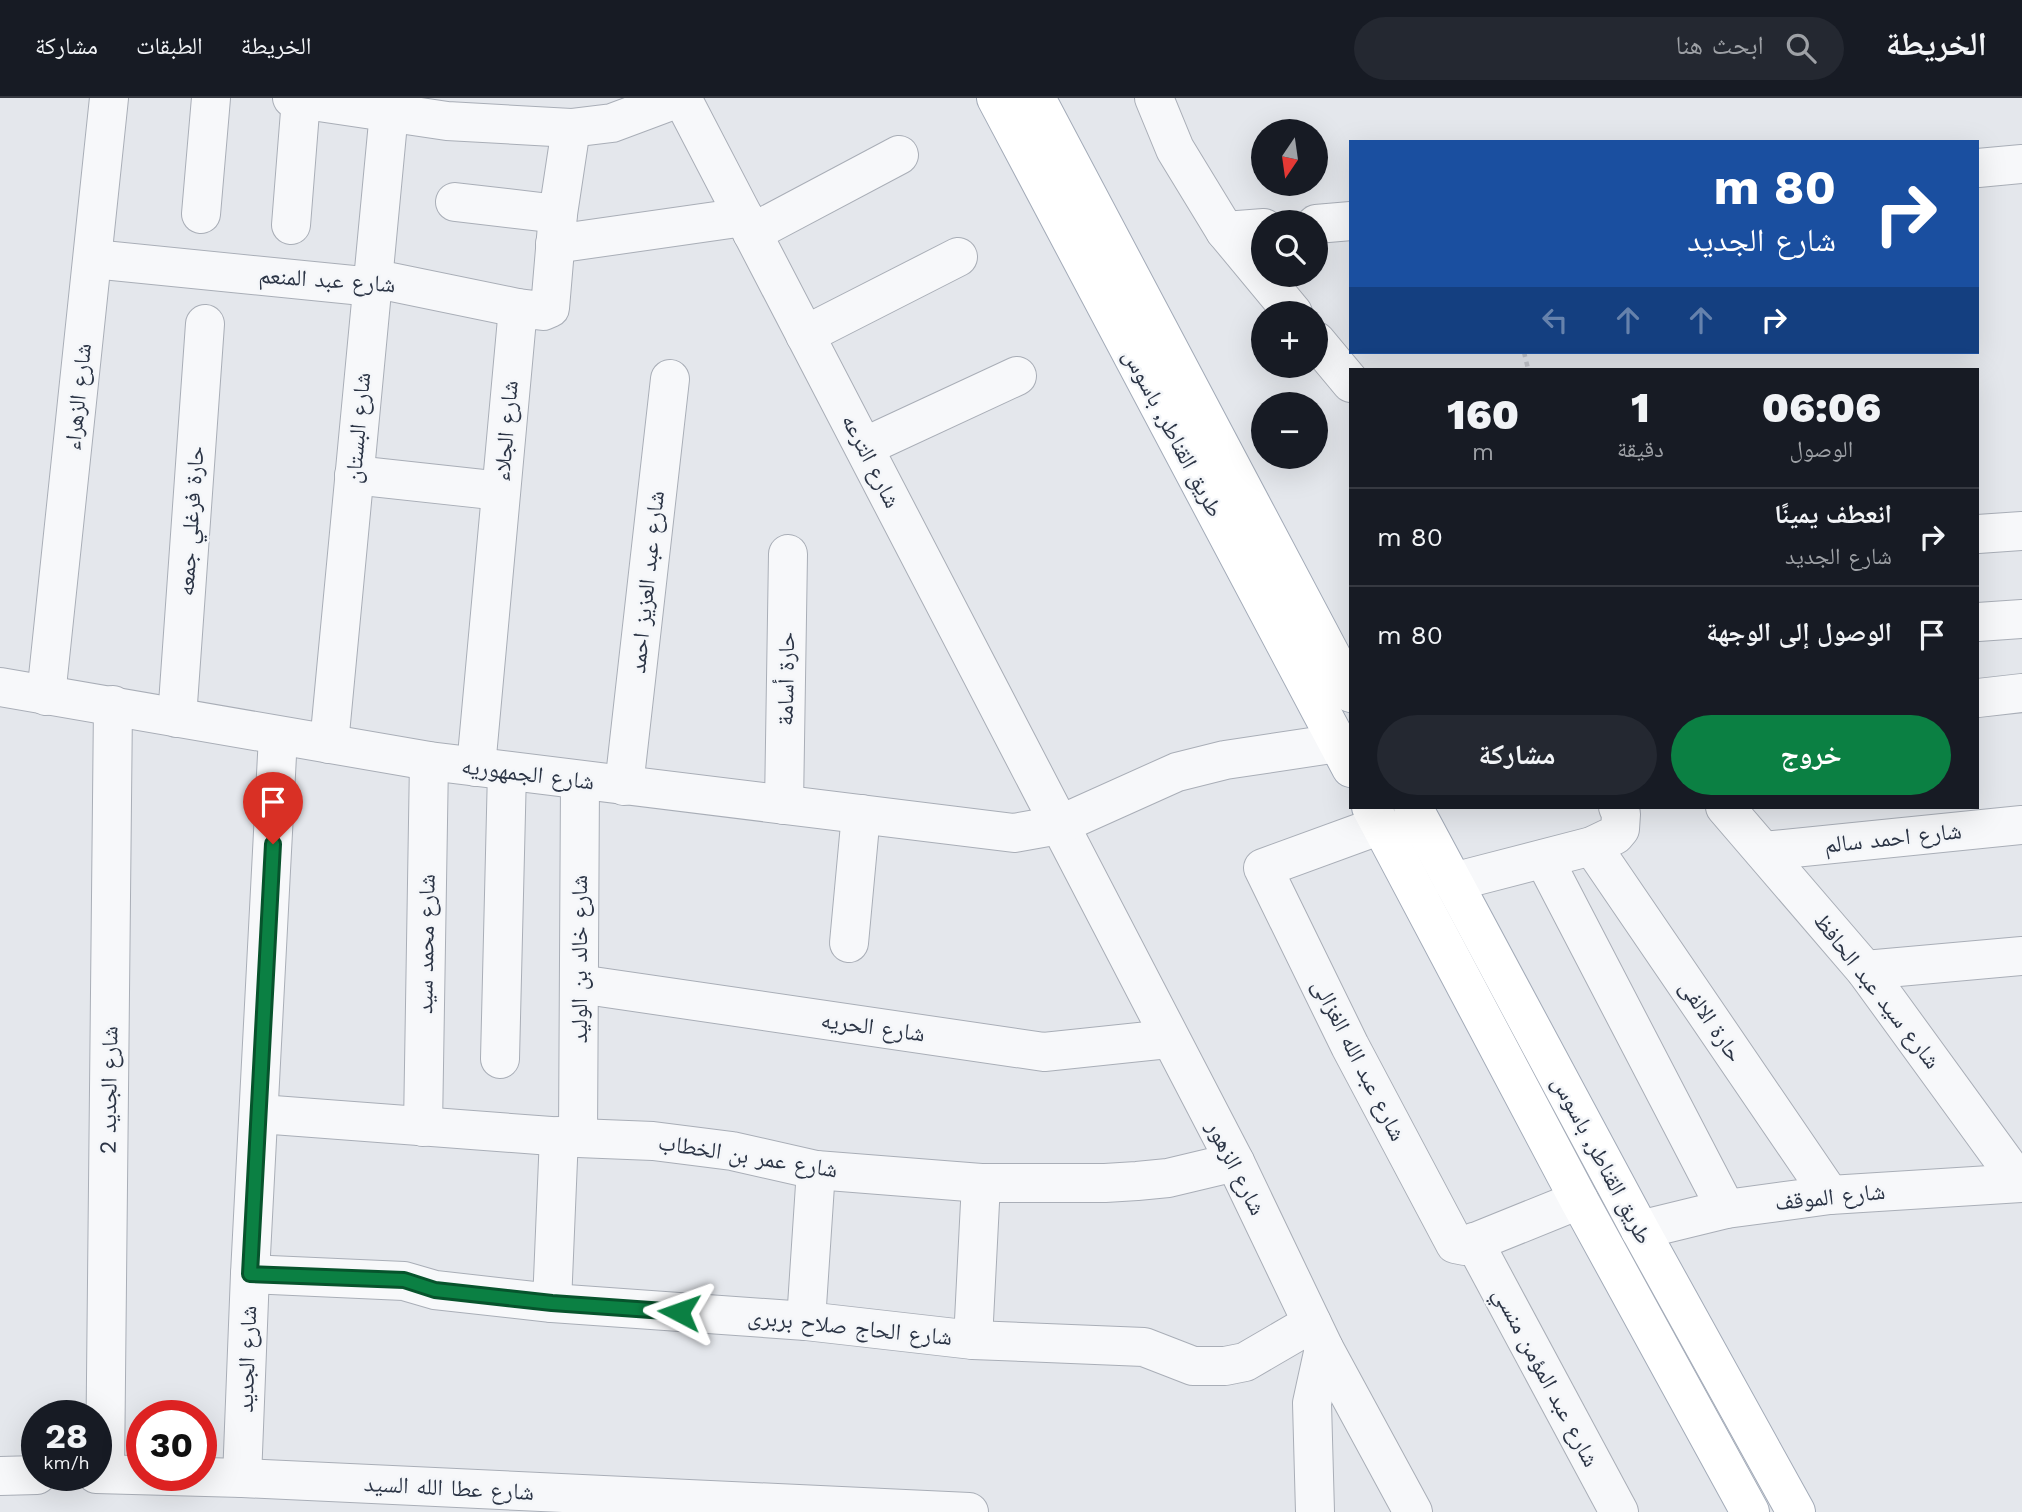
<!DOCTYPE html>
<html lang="ar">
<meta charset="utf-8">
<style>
:root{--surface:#171b24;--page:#242831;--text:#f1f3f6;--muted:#9ea1a6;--line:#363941;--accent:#0b8043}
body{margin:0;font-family:"Work Sans","Noto Naskh Arabic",sans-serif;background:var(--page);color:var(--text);direction:rtl;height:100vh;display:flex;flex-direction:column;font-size:26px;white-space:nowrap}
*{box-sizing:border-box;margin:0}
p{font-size:23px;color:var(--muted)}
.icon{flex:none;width:38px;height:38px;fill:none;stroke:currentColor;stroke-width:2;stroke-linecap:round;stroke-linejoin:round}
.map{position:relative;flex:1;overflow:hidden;direction:ltr}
.details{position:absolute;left:1349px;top:270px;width:630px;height:441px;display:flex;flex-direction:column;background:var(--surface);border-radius:0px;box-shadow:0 7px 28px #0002;direction:rtl}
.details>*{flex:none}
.hud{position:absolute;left:1349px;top:42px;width:630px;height:214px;border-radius:0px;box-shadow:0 7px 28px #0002;direction:rtl;background:#1a4fa0;color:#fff;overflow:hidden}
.needle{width:46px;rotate:193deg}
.fabs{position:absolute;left:1251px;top:21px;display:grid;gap:14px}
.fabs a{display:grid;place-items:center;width:77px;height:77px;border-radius:50%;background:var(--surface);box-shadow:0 7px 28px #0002;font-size:35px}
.speed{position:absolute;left:21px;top:1302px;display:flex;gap:14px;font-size:35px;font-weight:700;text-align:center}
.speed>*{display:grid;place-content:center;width:91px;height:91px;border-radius:50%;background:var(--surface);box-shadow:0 7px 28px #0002;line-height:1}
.speed small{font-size:18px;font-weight:400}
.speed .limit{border:10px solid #d22;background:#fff;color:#111}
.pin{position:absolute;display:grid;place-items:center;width:60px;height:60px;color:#fff;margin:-72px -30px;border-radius:50% 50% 50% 0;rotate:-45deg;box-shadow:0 0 7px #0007}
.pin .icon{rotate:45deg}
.me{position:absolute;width:77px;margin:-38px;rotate:274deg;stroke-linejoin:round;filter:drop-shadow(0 0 5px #0008)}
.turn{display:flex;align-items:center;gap:24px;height:147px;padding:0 28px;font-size:32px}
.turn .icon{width:91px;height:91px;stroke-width:2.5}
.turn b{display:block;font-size:49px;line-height:60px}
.lanes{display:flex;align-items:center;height:66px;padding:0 28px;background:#0003;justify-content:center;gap:35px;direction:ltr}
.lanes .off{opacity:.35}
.eta{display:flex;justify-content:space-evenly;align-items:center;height:119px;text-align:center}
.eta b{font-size:42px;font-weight:800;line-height:49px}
.action{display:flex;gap:14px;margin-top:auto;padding:14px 28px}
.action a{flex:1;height:80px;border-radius:42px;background:var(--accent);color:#fff;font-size:28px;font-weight:800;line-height:80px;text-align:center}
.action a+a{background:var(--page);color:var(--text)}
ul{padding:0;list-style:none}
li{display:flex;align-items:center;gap:21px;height:98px;padding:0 28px;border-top:2px solid var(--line)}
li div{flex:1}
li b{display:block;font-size:26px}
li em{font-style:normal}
header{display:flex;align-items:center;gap:42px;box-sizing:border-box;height:98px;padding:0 35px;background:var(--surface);border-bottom:2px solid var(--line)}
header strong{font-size:33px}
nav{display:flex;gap:38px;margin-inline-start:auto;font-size:24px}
.search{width:490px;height:63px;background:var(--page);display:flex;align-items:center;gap:18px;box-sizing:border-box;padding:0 24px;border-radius:38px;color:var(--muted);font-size:26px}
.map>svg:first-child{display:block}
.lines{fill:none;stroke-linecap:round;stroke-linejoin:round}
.minor-casing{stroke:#a9aeb7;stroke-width:40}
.major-casing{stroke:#a3abb8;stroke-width:40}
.path{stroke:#c2c5cb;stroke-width:4.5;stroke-dasharray:5 5;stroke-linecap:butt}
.minor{stroke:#f7f8fa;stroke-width:38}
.major{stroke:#fff;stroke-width:38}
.route-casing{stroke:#07532c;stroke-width:18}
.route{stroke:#0b8043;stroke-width:12}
.labels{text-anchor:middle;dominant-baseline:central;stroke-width:5;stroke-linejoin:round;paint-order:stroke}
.street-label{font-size:23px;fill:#2b3445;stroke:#f4f6f9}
</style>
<header>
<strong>الخريطة</strong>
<div class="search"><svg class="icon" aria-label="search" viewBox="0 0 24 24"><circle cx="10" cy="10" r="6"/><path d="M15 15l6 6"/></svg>ابحث هنا</div>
<nav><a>الخريطة</a><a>الطبقات</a><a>مشاركة</a></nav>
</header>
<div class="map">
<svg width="2022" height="1414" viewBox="0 0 2022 1414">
<rect width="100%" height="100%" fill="#e4e7ec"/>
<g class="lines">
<g class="minor-casing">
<g id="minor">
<polyline points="292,0 447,23 571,30 612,25 679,0"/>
<polyline points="682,0 1235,1064 1324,1250 1413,1414"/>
<polyline points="1154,0 1175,51 1225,133 1293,215"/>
<polyline points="1978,70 2022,66"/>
<polyline points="455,104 558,116"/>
<polyline points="201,116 211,0"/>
<polyline points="1316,126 1351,123"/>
<polyline points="291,127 301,1"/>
<polyline points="1225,133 1264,130"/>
<polyline points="752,135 899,57"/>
<polyline points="555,146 744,119"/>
<polyline points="93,161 353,187 361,187 372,180 518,210"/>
<polyline points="805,237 958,159"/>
<polyline points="1316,243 1351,285"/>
<polyline points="864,349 1017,278"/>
<polyline points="354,377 501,393"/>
<polyline points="1978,436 2022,433"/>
<polyline points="1978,524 2022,521"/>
<polyline points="0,589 429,663 1014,735 1059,727 1177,674 1225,662 1338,645"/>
<polyline points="46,598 109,0"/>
<polyline points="1978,600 2022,595"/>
<polyline points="177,620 205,226"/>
<polyline points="329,646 389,14"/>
<polyline points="476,669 518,210 543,213 550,210 558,116 571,30"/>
<polyline points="624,688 670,281"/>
<polyline points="784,707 788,456"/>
<polyline points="1725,709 1865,872 2020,1085"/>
<polyline points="1381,727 1263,770 1350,948 1455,1146 1465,1148 1579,1102"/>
<polyline points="1592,748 1830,1097"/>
<polyline points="1764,753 2022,727"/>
<polyline points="1544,761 1726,1111"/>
<polyline points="1453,784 1592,748 1615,737 1620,731 1621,716 1618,709"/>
<polyline points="849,845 861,716"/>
<polyline points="1865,872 2022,858"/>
<polyline points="579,886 1044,954 1168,941"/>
<polyline points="500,961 507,673"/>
<polyline points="260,1016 578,1040 653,1043 732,1053 816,1072 981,1085 1105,1085 1137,1083 1168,1080 1235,1064"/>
<polyline points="423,1029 429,663"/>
<polyline points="578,1040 580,683"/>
<polyline points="1640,1132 1726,1111 1830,1097 2022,1085"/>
<polyline points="1474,1144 1619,1414"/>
<polyline points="250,1176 404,1183 435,1192 552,1205 806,1223 973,1242 1144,1249 1193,1268 1225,1268 1245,1264 1312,1225"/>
<polyline points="552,1205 559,1038"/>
<polyline points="806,1223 816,1072"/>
<polyline points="973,1242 981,1085"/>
<polyline points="96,1376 242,1380 969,1414"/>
<polyline points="105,1376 113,607"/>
<polyline points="0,1378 37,1377"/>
<polyline points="242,1380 250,1176 278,638"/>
<polyline points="1315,1414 1312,1305 1324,1250"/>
</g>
</g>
<g class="major-casing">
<g id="major">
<polyline points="996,0 1351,670"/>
<polyline points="1036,0 1351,595"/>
<polyline points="1371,709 1579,1102 1750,1414"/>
<polyline points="1413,709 1640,1132 1796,1414"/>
</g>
</g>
<polyline class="path" points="1524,254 1528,271"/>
<use href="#minor" class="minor"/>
<use href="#major" class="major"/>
</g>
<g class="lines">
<g class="route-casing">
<polyline id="route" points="273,746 250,1176 404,1182 435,1192 552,1205 679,1214"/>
</g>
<use href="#route" class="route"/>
</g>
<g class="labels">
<g class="street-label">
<text transform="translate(327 182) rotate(4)">شارع عبد المنعم</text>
<text transform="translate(78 299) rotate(-84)">شارع الزهراء</text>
<text transform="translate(358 330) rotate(-85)">شارع البستان</text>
<text transform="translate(506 333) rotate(-85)">شارع الجلاء</text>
<text transform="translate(1173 335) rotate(62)">طريق القناطر, باسوس</text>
<text transform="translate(871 363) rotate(63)">شارع الترعه</text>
<text transform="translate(191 423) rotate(-86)">حارة فرغلي جمعه</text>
<text transform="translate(647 484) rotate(-84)">شارع عبد العزيز احمد</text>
<text transform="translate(786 581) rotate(-89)">حارة أسامة</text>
<text transform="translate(528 676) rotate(7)">شارع الجمهوريه</text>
<text transform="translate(1893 740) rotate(-6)">شارع احمد سالم</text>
<text transform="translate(426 846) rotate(-89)">شارع محمد سيد</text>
<text transform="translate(579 861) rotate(-90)">شارع خالد بن الوليد</text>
<text transform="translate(1877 893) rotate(52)">شارع سيد عبد الحافظ</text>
<text transform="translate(1711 923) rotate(56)">حارة الالفى</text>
<text transform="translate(873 929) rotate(8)">شارع الحريه</text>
<text transform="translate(1359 962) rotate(63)">شارع عبد الله الغزالى</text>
<text transform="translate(109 992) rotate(-89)">شارع الجديد 2</text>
<text transform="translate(748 1058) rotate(9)">شارع عمر بن الخطاب</text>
<text transform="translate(1602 1062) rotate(62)">طريق القناطر, باسوس</text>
<text transform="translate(1236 1070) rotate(63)">شارع الزهور</text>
<text transform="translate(1830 1099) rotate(-6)">شارع الموقف</text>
<text transform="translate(850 1229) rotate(6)">شارع الحاج صلاح بربرى</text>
<text transform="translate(247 1261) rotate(-88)">شارع الجديد</text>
<text transform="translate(1546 1279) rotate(62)">شارع عبد المؤمن منسي</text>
<text transform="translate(449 1390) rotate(3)">شارع عطا الله السيد</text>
</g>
</g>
</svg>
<div class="fabs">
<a><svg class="needle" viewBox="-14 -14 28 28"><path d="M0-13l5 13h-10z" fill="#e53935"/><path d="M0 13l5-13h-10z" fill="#9ea1a6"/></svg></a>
<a><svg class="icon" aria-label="search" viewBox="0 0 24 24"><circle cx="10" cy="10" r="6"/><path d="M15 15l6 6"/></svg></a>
<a>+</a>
<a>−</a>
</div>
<div class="speed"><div>28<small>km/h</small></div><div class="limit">30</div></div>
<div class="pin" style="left:273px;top:746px;background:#d93025"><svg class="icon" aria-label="arrive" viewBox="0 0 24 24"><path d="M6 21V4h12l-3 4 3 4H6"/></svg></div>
<svg class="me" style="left:679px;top:1214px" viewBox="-20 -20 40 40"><path d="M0-17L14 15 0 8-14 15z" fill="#0b8043" stroke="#fff" stroke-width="4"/></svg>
<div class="hud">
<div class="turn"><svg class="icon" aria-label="right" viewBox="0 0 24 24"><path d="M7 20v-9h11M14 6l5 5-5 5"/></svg><div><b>80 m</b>شارع الجديد</div></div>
<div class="lanes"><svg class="icon off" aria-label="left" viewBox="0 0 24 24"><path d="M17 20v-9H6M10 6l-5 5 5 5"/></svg><svg class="icon off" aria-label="ahead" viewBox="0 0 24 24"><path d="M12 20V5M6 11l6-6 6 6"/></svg><svg class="icon off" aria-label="ahead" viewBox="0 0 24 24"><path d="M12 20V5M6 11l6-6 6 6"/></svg><svg class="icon" aria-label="right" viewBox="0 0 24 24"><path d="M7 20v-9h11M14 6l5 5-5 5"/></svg></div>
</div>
<section class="details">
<div class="eta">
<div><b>06:06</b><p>الوصول</p></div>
<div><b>1</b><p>دقيقة</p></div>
<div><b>160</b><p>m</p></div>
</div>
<ul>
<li><svg class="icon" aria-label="right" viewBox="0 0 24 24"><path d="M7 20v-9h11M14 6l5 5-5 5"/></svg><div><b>انعطف يمينًا</b><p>شارع الجديد</p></div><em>80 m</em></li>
<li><svg class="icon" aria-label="arrive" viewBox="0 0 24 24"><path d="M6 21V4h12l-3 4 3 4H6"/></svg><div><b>الوصول إلى الوجهة</b></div><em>80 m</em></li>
</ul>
<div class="action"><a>خروج</a><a>مشاركة</a></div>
</section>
</div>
